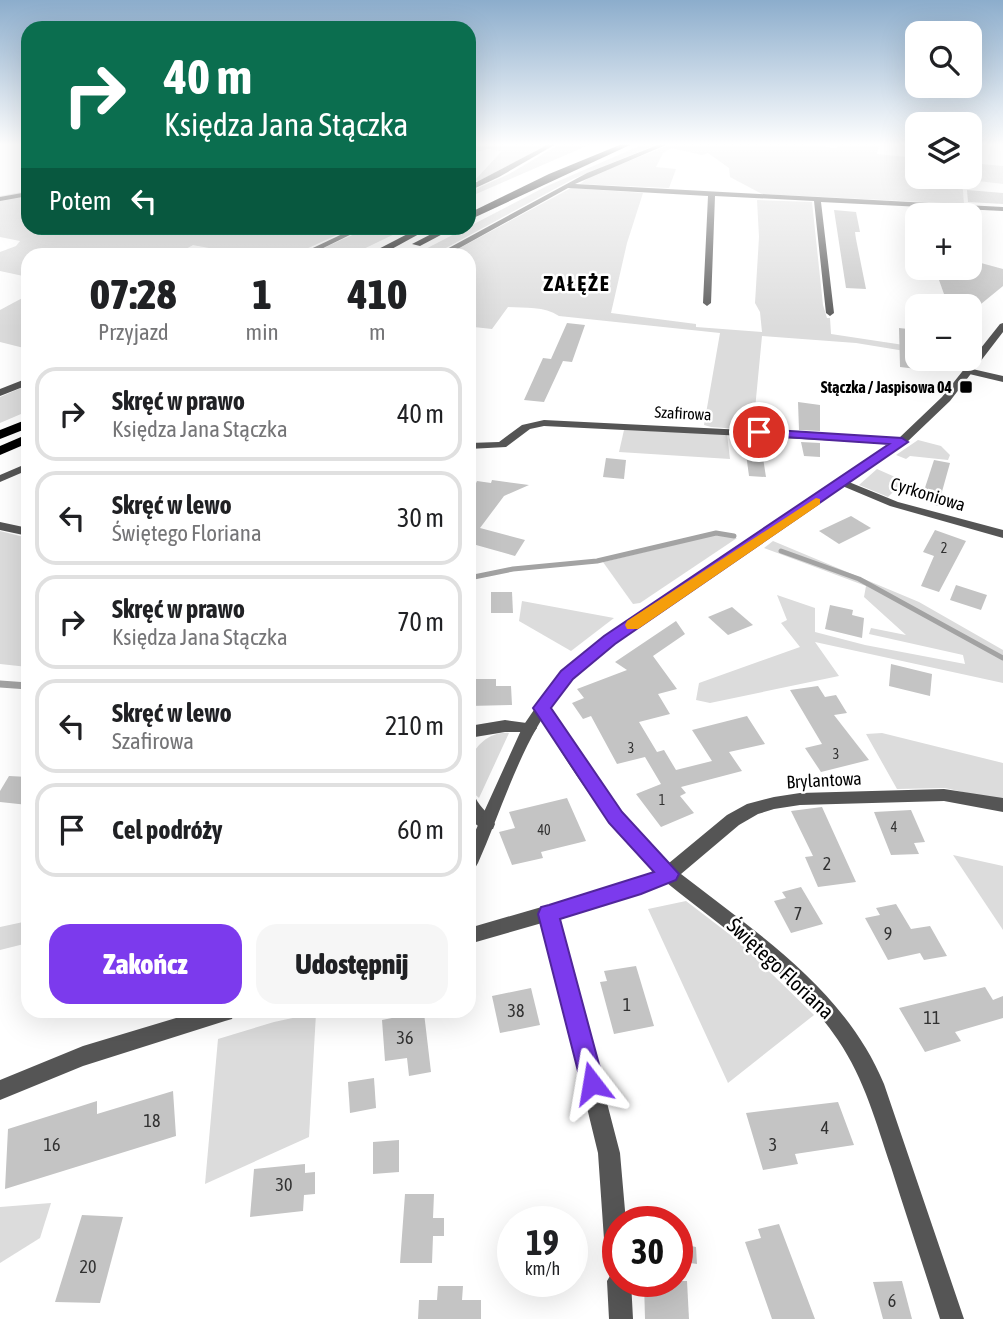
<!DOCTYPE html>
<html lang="pl">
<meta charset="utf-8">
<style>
:root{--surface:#fff;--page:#f6f6f6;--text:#202124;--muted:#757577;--line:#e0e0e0;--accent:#7c3aed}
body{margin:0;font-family:"Asap Condensed",sans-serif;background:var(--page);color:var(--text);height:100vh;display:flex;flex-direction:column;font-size:26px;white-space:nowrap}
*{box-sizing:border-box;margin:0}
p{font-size:23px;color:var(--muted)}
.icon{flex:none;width:38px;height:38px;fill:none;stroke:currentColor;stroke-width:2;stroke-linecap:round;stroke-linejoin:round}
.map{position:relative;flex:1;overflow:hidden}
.drawer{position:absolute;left:21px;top:248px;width:455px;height:770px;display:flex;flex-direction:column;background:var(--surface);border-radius:21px;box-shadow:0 7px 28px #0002}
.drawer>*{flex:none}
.top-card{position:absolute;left:21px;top:21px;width:455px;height:214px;border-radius:21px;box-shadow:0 7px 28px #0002;background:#0b6e4f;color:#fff;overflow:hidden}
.fabs{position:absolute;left:905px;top:21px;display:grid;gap:14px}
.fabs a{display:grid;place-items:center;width:77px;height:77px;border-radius:14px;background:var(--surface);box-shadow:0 7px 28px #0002;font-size:35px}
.speed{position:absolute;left:497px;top:1206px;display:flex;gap:14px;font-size:35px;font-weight:700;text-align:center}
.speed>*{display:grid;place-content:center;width:91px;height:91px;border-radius:50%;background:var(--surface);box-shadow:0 7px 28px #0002;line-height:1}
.speed small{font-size:18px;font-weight:400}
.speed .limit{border:10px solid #d22;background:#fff;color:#111}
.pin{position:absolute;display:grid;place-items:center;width:60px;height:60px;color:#fff;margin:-30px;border:4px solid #fff;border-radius:50%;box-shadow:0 2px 7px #0007}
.me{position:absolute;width:77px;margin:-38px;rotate:346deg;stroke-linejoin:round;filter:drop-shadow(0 0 5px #0008)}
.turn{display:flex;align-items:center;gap:24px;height:147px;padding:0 28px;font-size:32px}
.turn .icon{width:91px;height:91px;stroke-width:2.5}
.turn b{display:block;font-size:49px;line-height:60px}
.then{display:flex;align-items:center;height:66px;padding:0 28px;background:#0003;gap:14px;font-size:26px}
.eta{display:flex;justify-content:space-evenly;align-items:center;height:119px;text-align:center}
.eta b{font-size:42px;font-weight:800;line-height:49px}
.button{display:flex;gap:14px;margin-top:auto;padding:14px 28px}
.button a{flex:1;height:80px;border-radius:21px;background:var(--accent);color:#fff;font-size:28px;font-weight:800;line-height:80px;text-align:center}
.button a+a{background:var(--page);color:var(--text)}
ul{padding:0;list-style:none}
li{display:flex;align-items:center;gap:21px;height:94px;margin:0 14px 10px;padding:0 14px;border:4px solid var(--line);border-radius:21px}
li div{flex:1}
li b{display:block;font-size:26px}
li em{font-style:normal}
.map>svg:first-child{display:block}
.green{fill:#dcdcdc}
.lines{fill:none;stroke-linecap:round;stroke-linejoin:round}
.stream-far1{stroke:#a3a3a3;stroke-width:5}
.stream{stroke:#a3a3a3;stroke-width:7}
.building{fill:#c4c4c4}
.minor{fill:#555;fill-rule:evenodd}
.tertiary{fill:#555;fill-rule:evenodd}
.primary{fill:#000;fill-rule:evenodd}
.route{fill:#7c3aed;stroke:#51269a;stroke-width:2}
.slow{fill:#f59e0b}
.poi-dot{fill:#000;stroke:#fff;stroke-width:2.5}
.labels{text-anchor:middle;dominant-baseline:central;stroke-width:5;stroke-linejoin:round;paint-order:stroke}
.number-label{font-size:14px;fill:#313131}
.far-poi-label{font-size:16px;font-weight:bold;fill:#000;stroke:#fff;text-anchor:end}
.far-street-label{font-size:16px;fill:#000;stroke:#fff}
.street-label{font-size:18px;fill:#000;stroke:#fff}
.near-number-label{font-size:18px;fill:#313131}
.far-district-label{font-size:21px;font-weight:bold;letter-spacing:2px;fill:#000;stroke:#fff}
.near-street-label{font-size:21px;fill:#000;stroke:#fff}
</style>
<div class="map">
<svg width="1003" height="1319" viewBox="0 0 1003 1319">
<rect width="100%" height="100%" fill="#fff"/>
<g class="green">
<polygon points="477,144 549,144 479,181 474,181 502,151 488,149 469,154 469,146"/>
<polygon points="560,144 591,144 469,197 469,192 509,174"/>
<polygon points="644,144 658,144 573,179 433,255 414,255 547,186"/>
<polygon points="672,144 801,144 837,148 839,144 879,144 877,154 917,158 917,177 970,177 970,163 1003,166 1003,184 962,179 964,204 762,194 730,177 729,168 708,153 702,155 671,148 663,153 656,167 676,169 669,188 580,184 591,176"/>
<path d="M571 188 643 193 627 243 611 313 696 324V327L762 332 760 312 755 303 759 237 757 200 812 202 823 305 827 318H830L831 334 917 347 911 352 856 343 762 336 753 430 711 427 704 425 720 333 559 316C544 306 526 308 508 307L492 329 474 327 469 334V256H445Z"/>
<polygon points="28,191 28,228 352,228 293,255 246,255 193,245 175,255 28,256 28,277 0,271 0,252 16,246 20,241 0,237 0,196"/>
<polygon points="368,228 407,228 351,255 306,256"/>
<polygon points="28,295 28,349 0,342 0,310"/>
<polygon points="28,385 28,411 0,423 0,397"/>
<polygon points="624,430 727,434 730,459 619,452"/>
<polygon points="918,440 941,446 950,455 948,460 910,456 906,459 896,455"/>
<polygon points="877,469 904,481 888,497 859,485"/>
<polygon points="0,531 28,538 28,667 0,664"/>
<polygon points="715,535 737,538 640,603 633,604 603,562"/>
<polygon points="773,541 919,602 1003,650 1003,683 815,642 839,676 710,703 696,700 699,683 800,647 781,623 787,620 777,595 815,608 815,632 865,645 965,664 963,655 869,634 871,628 906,635 864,597 866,586 764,548"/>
<polygon points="522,601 614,618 571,651 519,621"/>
<path d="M509 733 479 798 469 789C469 780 467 769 470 761 475 744 492 731 509 733Z"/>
<polygon points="882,733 1003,763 1003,801 945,788 897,789 866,734"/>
<polygon points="953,855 1003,866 1003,930"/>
<polygon points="686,901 737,940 814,1015 728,1083 648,909"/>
<polygon points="28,921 28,943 0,950 0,927"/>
<polygon points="316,1013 309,1137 205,1184 218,1039 274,1022"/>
<polygon points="51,1203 40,1238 0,1263 0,1207"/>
</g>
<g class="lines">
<g class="stream-far1">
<polyline points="781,551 859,579 1003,658"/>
<polyline points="469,578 513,569 597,561 716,533 734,536"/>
</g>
<polyline class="stream" points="0,684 28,686"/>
</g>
<g class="building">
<polygon points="967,190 1003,193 1003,204 968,202"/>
<polygon points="834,210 856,212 860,232 855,232 856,239 866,289 846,288"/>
<polygon points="970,260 1003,269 1003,286 981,304 944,294 939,280 951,271 970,277"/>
<polygon points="567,323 585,325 572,362 563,361 544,402 524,400 543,358 551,359"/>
<polygon points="899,328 917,330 917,369 900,367"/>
<polygon points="798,402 820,405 820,431 799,430"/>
<polygon points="744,439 760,439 766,477 749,476"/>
<polygon points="801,442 820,443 820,457 804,456"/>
<polygon points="606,458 626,460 624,479 603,477"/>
<polygon points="934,460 950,463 938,506 921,500"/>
<polygon points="492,480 529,485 504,496 480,528 525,540 515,556 469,543 469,498 477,481 491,483"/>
<polygon points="851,516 871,528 839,544 819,531"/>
<polygon points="935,530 966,541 939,592 921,586 934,556 923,552"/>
<polygon points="956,585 987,595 981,610 950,600"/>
<polygon points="491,592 512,592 513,613 491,613"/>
<polygon points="830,605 853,610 852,615 864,618 862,638 825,629"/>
<polygon points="732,607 753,625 728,635 708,617"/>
<polygon points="676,621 685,634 653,656 677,689 658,694 670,714 639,722 657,752 664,750 676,770 712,761 692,730 747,716 765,744 729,752 742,771 681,787 686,793 680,796 694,813 661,827 636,794 661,784 645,757 617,764 591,716 583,719 572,703 584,698 577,689 627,670 615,662"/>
<polygon points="891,664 932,674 930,696 889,686"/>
<polygon points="469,679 496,679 496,686 511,686 512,705 469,706"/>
<polygon points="818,686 825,697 836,695 847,713 834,715 869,760 821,772 805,748 822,744 790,690"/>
<polygon points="9,776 28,777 28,805 0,802 0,791"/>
<polygon points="567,798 586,841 541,852 543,858 512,865 499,832 515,828 509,812"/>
<polygon points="822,807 856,882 818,887 805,857 813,856 791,811"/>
<polygon points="911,810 925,842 914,843 919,854 891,855 874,812"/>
<polygon points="801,887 823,924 791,933 774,901 786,898 782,892"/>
<polygon points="896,904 911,929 930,926 947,956 924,960 920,953 888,960 865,918 880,915 876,908"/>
<polygon points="636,966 654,1026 614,1034 600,982 607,981 604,971"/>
<polygon points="985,987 993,1000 1003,996 1003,1018 955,1032 961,1041 925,1052 899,1008"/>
<polygon points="531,988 540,1025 500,1033 492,996"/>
<polygon points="397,1012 413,1012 413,1015 424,1013 431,1072 409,1076 407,1058 385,1061 382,1020 397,1017"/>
<polygon points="374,1078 376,1108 350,1113 348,1082"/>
<polygon points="173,1091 176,1136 5,1189 8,1129 97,1101 97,1114"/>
<polygon points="838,1102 854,1145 795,1154 798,1164 763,1170 746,1113"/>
<polygon points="399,1140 399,1172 373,1174 373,1142"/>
<polygon points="305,1164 305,1173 315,1172 315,1194 304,1195 303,1211 250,1217 254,1169"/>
<polygon points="405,1194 434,1194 433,1218 444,1218 444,1236 433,1236 432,1263 400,1263"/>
<polygon points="82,1215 123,1217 100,1303 55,1302"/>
<polygon points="779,1224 815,1319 772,1319 745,1242 761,1238 758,1229"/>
<polygon points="677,1243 696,1247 697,1264 677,1261"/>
<polygon points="644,1281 687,1281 689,1319 645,1319"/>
<polygon points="902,1281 912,1319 883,1319 873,1282"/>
<polygon points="438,1286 463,1286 462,1300 481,1300 481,1319 418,1319 419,1300 437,1300"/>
</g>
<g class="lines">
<g class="minor">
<polygon points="549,144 556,144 499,177 469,191 469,186"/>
<polygon points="660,144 668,144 575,184 1003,207 1003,211 821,202 834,313 830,316 826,313 814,201 715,196 711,303 707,306 703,303 708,196 568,188 445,256 434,256 587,173"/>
<polygon points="28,192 28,196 0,201 0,197"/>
<polygon points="355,228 364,228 307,256 296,256"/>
<polygon points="968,368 1003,376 1003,382 965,373 965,369"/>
<polygon points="28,378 28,385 0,396 0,389"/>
<polygon points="544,420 902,438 907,441 902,444 544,426 530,429 506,447 469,449 469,443 499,442 522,425"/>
<polygon points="28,463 28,470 0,482 0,475"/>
<polygon points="844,480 898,502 1003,530 1003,538 890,506 840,485 838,483"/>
<polygon points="0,522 28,528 28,536 0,530"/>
<path d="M542 703 547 704 621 811 669 863 727 815 747 804 774 797 800 793 944 789 1003 798V812L944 801 800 805 774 809 758 814 739 825 681 874C758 934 845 990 884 1084L964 1319H940C924 1268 907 1218 891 1167 876 1123 865 1080 838 1040 794 975 728 932 667 883L641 894 559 918 620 1153 626 1222H618V1281H631L633 1319H609L607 1281 610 1276 606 1268 598 1153 542 923 469 944V928L638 879 656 872C607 825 568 766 535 708L537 704Z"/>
<polygon points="505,720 534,724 537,728 534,732 505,732 469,738 469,726"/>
<path d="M469 796 475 797C481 809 490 814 495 824L493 829C482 832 477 825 469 818Z"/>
</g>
<g class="tertiary">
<path d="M1003 323V332L950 401 906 443 615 643C595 658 574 674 559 694 521 743 503 806 478 863L475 868 469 870V845L523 726 555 679 605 637 898 439 942 397 1000 324Z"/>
<polygon points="196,1012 235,1012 232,1019 225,1021 83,1066 0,1100 0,1080 83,1046"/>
</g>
<g class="primary">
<polygon points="622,144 632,144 469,220 469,213 549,174"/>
<polygon points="419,228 430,228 379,256 365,256"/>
<polygon points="443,228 454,228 420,246 412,244"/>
<polygon points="28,419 28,428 0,439 0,430"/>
<polygon points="28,434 28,443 0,455 0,446"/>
</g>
</g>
<linearGradient id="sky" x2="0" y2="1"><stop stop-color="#8cadcc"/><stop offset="0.44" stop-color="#fff"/><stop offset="1" stop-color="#fff" stop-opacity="0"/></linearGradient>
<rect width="1003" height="328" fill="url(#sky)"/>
<polygon class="route" points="759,429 902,438 908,442 615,644 573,679 551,708 622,812 679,874 676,880 641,894 560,919 604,1083 600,1091 592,1095 584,1091 581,1083 538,914 541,907 549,905 654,872 609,823 533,708 561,671 604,636 889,444 755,435 755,430"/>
<polygon class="slow" points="816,498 820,499 820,504 638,629 627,629 625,625 627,621"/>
<rect class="poi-dot" x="959" y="380" width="14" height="14" rx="3.5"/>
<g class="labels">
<g class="number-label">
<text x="944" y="548">2</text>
<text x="631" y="748">3</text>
<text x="836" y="754">3</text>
<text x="662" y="800">1</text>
<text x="894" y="827">4</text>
<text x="544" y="830">40</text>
</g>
<g class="far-poi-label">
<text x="952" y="387">Stączka / Jaspisowa 04</text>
</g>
<g class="far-street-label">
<text transform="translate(683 413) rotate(3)">Szafirowa</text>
</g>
<g class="street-label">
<text transform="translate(928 494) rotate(17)">Cyrkoniowa</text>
<text transform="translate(824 780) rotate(-3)">Brylantowa</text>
</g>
<g class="near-number-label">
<text x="827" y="863">2</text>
<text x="798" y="913">7</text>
<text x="888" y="933">9</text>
<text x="627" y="1004">1</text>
<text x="516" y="1010">38</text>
<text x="932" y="1017">11</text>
<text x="405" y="1037">36</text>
<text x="152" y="1120">18</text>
<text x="825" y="1127">4</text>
<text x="52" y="1144">16</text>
<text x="773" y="1144">3</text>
<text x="284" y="1184">30</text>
<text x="88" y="1266">20</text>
<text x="892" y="1300">6</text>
</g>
<g class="far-district-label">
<text x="577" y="283">ZAŁĘŻE</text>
</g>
<g class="near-street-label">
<text transform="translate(781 968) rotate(43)">Świętego Floriana</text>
</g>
</g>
</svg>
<div class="fabs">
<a><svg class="icon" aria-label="search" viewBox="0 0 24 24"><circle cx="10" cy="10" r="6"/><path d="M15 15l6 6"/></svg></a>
<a><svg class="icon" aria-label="layers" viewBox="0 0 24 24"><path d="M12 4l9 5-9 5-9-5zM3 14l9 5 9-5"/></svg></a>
<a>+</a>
<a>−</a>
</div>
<div class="speed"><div>19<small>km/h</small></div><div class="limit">30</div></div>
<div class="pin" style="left:759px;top:432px;background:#d93025"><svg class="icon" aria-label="arrive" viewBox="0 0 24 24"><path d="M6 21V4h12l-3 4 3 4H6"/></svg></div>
<svg class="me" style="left:592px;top:1083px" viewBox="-20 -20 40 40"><path d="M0-17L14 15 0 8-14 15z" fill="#7c3aed" stroke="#fff" stroke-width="4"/></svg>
<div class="top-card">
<div class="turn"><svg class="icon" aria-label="right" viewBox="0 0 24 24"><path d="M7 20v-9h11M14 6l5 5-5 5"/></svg><div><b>40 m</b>Księdza Jana Stączka</div></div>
<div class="then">Potem<svg class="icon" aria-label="left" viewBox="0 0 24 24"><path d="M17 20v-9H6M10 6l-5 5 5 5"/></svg></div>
</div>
<section class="drawer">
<div class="eta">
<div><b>07:28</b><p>Przyjazd</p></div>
<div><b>1</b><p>min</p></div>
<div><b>410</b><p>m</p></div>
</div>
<ul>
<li><svg class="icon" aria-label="right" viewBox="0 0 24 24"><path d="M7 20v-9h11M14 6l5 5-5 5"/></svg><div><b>Skręć w prawo</b><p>Księdza Jana Stączka</p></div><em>40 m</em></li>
<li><svg class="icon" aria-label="left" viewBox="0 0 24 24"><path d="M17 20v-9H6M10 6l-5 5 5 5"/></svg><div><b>Skręć w lewo</b><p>Świętego Floriana</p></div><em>30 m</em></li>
<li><svg class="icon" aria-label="right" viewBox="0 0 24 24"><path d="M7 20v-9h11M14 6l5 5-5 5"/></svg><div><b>Skręć w prawo</b><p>Księdza Jana Stączka</p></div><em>70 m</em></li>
<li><svg class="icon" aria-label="left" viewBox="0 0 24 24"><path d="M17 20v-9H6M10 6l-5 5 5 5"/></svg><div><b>Skręć w lewo</b><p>Szafirowa</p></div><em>210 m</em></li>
<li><svg class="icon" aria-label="arrive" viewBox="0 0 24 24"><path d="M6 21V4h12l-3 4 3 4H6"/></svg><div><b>Cel podróży</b></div><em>60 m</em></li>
</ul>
<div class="button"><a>Zakończ</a><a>Udostępnij</a></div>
</section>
</div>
